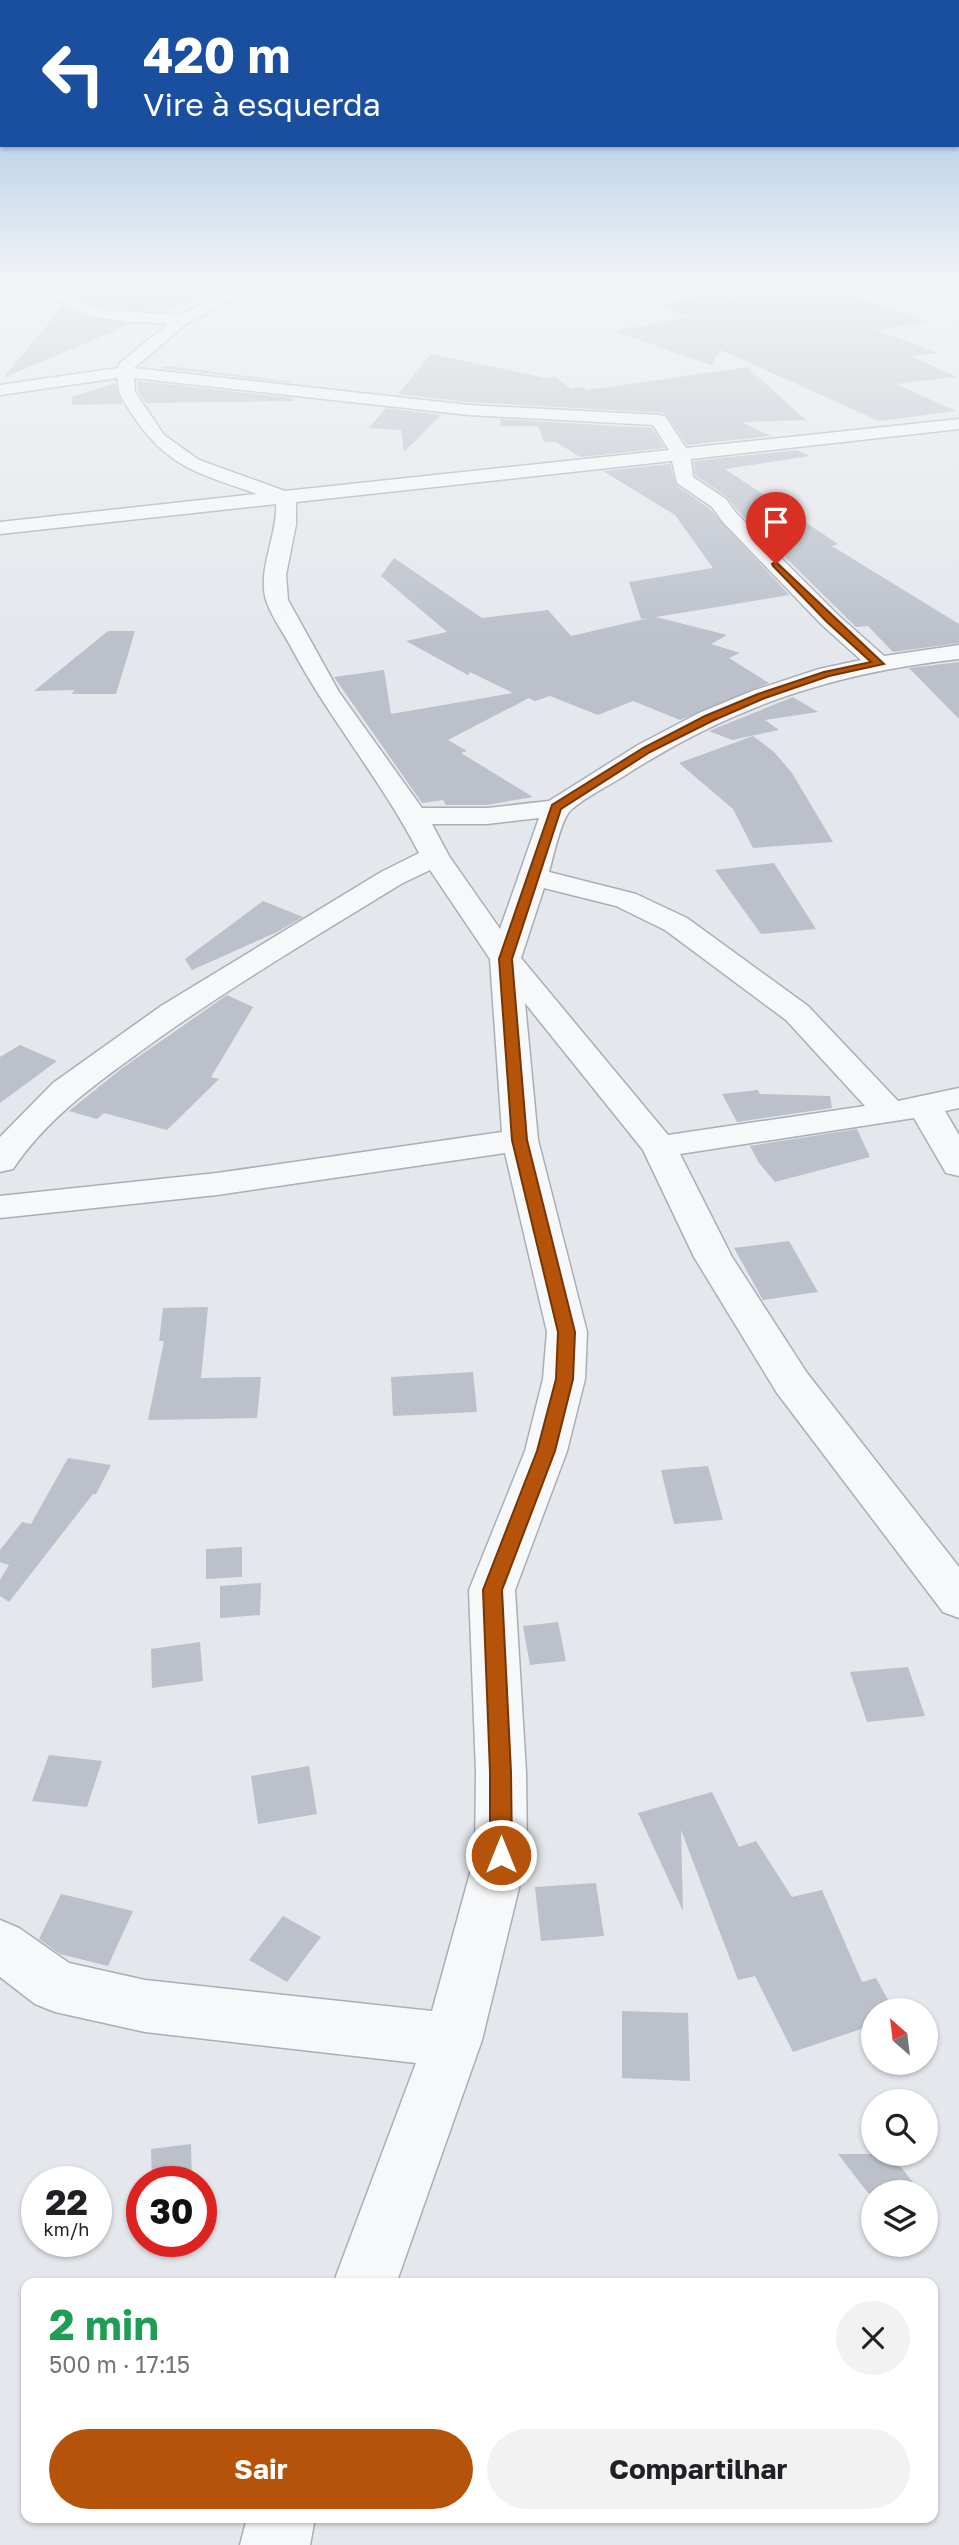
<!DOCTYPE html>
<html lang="pt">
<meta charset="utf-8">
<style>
:root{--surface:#fff;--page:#f2f2f2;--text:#202124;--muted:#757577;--accent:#b45309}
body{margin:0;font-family:"Golos Text",sans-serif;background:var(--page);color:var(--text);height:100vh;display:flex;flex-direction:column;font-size:26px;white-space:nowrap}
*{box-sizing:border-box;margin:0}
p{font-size:23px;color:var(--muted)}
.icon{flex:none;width:38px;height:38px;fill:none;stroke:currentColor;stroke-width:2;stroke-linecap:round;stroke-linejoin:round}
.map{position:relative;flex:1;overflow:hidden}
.sheet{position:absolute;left:21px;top:2278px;width:917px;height:245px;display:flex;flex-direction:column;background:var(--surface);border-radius:14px;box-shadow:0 2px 5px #0004}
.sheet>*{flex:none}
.hud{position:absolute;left:0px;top:0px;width:959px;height:147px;box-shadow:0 2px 5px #0004;background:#1a4fa0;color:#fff;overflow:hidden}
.needle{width:46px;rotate:332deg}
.controls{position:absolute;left:861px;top:1998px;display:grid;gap:14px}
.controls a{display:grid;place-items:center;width:77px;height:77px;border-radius:50%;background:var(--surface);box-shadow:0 2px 5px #0004;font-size:35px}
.speed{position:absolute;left:21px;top:2166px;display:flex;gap:14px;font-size:35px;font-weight:700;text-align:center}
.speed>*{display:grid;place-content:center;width:91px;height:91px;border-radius:50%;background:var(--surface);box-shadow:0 2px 5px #0004;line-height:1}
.speed small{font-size:18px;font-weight:400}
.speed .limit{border:10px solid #d22;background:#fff;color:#111}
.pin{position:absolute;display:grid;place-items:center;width:60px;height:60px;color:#fff;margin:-72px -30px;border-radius:50% 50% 50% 0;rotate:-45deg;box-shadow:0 0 7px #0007}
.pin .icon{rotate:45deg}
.me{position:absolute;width:77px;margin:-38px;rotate:0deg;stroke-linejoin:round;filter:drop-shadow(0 0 5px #0008)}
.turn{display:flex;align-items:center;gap:24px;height:147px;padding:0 28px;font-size:32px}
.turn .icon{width:91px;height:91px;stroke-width:2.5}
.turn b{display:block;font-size:49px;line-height:60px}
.round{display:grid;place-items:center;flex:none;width:74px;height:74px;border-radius:37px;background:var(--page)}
.summary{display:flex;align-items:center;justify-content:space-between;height:119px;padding:0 28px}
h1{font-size:42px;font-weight:700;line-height:52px;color:#1e9e55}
.action{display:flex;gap:14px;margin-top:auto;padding:14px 28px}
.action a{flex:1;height:80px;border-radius:42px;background:var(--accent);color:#fff;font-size:28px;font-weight:700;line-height:80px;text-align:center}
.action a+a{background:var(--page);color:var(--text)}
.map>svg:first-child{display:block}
.building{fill:#bbc0ca}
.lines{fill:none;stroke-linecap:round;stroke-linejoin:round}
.street-casing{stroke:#a9aeb7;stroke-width:3}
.street{fill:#f7f8fa;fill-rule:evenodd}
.route{fill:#b45309;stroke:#753606;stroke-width:2}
</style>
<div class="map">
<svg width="959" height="2545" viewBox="0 0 959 2545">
<rect width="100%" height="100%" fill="#e4e7ec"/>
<g class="building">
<polygon points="774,285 823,285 928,322 876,330 939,353 911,356 957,377 896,384 956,411 879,421 721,350 711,365 614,331 690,317 659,306 712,293 732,299"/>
<polygon points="73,294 201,295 162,311 101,307"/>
<polygon points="63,306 84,316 131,324 3,378"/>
<polygon points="431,354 546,378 556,377 571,389 583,387 587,390 747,367 806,420 742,422 770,436 687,445 665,413 468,402 398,394"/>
<polygon points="168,366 294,382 294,383 160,368"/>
<polygon points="137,381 293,398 293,401 146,403 138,391"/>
<polygon points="115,383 122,404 73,405 71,397"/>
<polygon points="386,408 441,415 404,452 401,430 369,428"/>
<polygon points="501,419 652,428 665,448 580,457 556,442 544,442 538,426 500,426"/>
<polygon points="797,450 810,456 725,469 838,544 832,546 959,624 959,643 893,652 868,626 856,627 738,511 727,497 695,475 694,461"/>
<polygon points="670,464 676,485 710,509 789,595 656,617 727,635 711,644 740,653 729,658 769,683 680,720 633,701 598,715 550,696 535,701 529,698 448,740 467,751 461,753 533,797 487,805 446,805 443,800 422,803 334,677 384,670 391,714 513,693 470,672 468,675 406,641 447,632 381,576 394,558 482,618 548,610 571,636 649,618 641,619 629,582 713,568 675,515 603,471"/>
<polygon points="108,631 135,631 116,694 72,694 74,690 34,691"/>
<polygon points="959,662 959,719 909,668"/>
<polygon points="793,697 818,712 765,720 779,730 732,740 709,731"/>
<polygon points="753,736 774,752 792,773 833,842 753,848 733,809 679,763"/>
<polygon points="774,863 816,929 761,934 715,870"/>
<polygon points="263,901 303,917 277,932 192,970 185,959"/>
<polygon points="227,995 253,1007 211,1077 219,1079 167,1130 104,1113 97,1119 69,1111 121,1069"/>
<polygon points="20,1045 57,1061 0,1103 0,1057"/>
<polygon points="758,1090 760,1094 830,1096 832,1108 737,1122 722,1094"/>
<polygon points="857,1129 870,1157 775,1182 759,1163 750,1146"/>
<polygon points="789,1241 818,1292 763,1300 734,1248"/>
<polygon points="208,1307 201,1378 261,1377 257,1418 148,1420 164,1341 159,1341 163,1308"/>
<polygon points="473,1372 477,1412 393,1416 391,1377"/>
<polygon points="68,1458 111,1465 96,1494 93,1494 9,1602 0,1596 0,1580 9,1565 0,1562 0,1550 22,1522 31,1524"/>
<polygon points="708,1466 723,1520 674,1524 661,1470"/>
<polygon points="242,1547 242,1577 206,1579 206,1549"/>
<polygon points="261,1583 260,1615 220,1618 220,1586"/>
<polygon points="558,1622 566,1661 530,1665 523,1626"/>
<polygon points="200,1642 203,1681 152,1688 151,1649"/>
<polygon points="908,1667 925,1716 867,1722 850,1672"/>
<polygon points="49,1755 102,1761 87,1807 32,1801"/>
<polygon points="309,1766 317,1814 258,1824 251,1776"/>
<polygon points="712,1792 739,1847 756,1841 792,1897 822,1890 862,1982 876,1978 894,2011 873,2011 873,2025 793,2052 755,1976 738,1980 681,1830 683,1911 638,1813"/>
<polygon points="596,1883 604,1936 541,1941 535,1887"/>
<polygon points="61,1894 133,1911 108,1966 60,1954 39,1939"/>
<polygon points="283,1916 321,1937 287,1982 249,1960"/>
<polygon points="622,2011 688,2013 690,2081 622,2078"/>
<polygon points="191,2144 192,2182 152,2182 151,2149"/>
<polygon points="838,2154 891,2154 921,2193 868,2193"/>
</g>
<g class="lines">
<g class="street-casing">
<g id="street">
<path d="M44 285H60L76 300 100 310 180 315 242 285H261L187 323 134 368 469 405 659 415 665 416 686 448 959 419V429L691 459 693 477 726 499 736 513 838 615 884 656 959 645V659C832 673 731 707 624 776 608 786 582 799 570 811 561 820 553 858 549 872L636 894 687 918 808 1006 898 1101 959 1088V1108L945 1111 959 1135V1176L946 1173 914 1118 680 1154 732 1257 807 1373 959 1567V1618L943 1612 777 1393 694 1257 643 1150 525 1003 538 1140 587 1332 585 1379 567 1451 515 1590 526 1772 527 1855 482 2040 396 2284H333L416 2063 145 2032 55 2012 35 2004 0 1977V1920L19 1928 69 1963 145 1980 432 2011 475 1855 476 1772 469 1590 525 1451 543 1379 547 1332 505 1153 217 1195 0 1218V1196L217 1173 502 1132 490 959 430 870 401 884C312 939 221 992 137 1054 91 1087 45 1121 13 1169L0 1172V1137L53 1083 161 1006 381 872 419 853C382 781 329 719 291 647 283 632 271 616 266 600 257 569 278 535 276 504L0 534V522L257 494C202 474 169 469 134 417 125 403 117 395 118 378L0 395V385L118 368 120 363 168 324C123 320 75 324 44 285ZM134 378 469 415 653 425 669 450 285 491 199 460 164 435 135 392ZM672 461 677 483 712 507 722 521 822 625 861 660 819 669 752 691 699 713 638 745 549 801 487 808H422L339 692 288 600 286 575 296 524V502ZM539 818 500 929 449 856 432 824H487ZM544 888 616 906 665 930 786 1020 865 1106 668 1135 521 958Z"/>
<polygon points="247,2518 315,2518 310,2545 240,2545"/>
</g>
</g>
<use href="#street" class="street"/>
</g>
<linearGradient id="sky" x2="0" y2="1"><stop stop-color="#8bb4dd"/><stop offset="0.44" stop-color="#f3f4f6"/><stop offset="1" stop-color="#f3f4f6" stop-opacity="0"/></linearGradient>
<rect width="959" height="641" fill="url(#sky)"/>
<polygon class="route" points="776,562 884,664 829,676 765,698 712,721 650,752 561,809 512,959 527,1140 575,1332 573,1379 555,1451 502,1590 511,1772 512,1855 509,1862 501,1865 493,1862 490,1855 490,1772 483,1590 537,1451 556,1379 558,1332 512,1140 499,959 552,805 643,748 705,716 758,694 824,672 871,662 827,622 773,566 772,564"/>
</svg>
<div class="controls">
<a><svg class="needle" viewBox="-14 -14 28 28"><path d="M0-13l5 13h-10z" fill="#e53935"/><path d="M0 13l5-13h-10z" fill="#757577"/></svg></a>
<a><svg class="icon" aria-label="search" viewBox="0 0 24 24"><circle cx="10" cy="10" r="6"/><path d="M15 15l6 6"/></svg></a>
<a><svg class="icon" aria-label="layers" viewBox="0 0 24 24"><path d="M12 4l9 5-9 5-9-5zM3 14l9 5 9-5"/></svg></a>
</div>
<div class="speed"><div>22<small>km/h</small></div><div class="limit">30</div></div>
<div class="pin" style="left:776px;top:564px;background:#d93025"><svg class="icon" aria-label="arrive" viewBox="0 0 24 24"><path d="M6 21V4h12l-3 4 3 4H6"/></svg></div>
<svg class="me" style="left:501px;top:1855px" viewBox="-20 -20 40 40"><circle r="17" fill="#b45309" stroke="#fff" stroke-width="3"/><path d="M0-11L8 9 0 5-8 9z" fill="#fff"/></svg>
<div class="hud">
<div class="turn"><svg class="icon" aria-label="left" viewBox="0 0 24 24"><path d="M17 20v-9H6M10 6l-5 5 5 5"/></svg><div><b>420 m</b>Vire à esquerda</div></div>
</div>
<section class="sheet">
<div class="summary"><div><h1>2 min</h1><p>500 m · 17:15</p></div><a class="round"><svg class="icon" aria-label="close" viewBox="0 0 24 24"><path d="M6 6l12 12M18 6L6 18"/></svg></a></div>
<div class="action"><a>Sair</a><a>Compartilhar</a></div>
</section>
</div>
